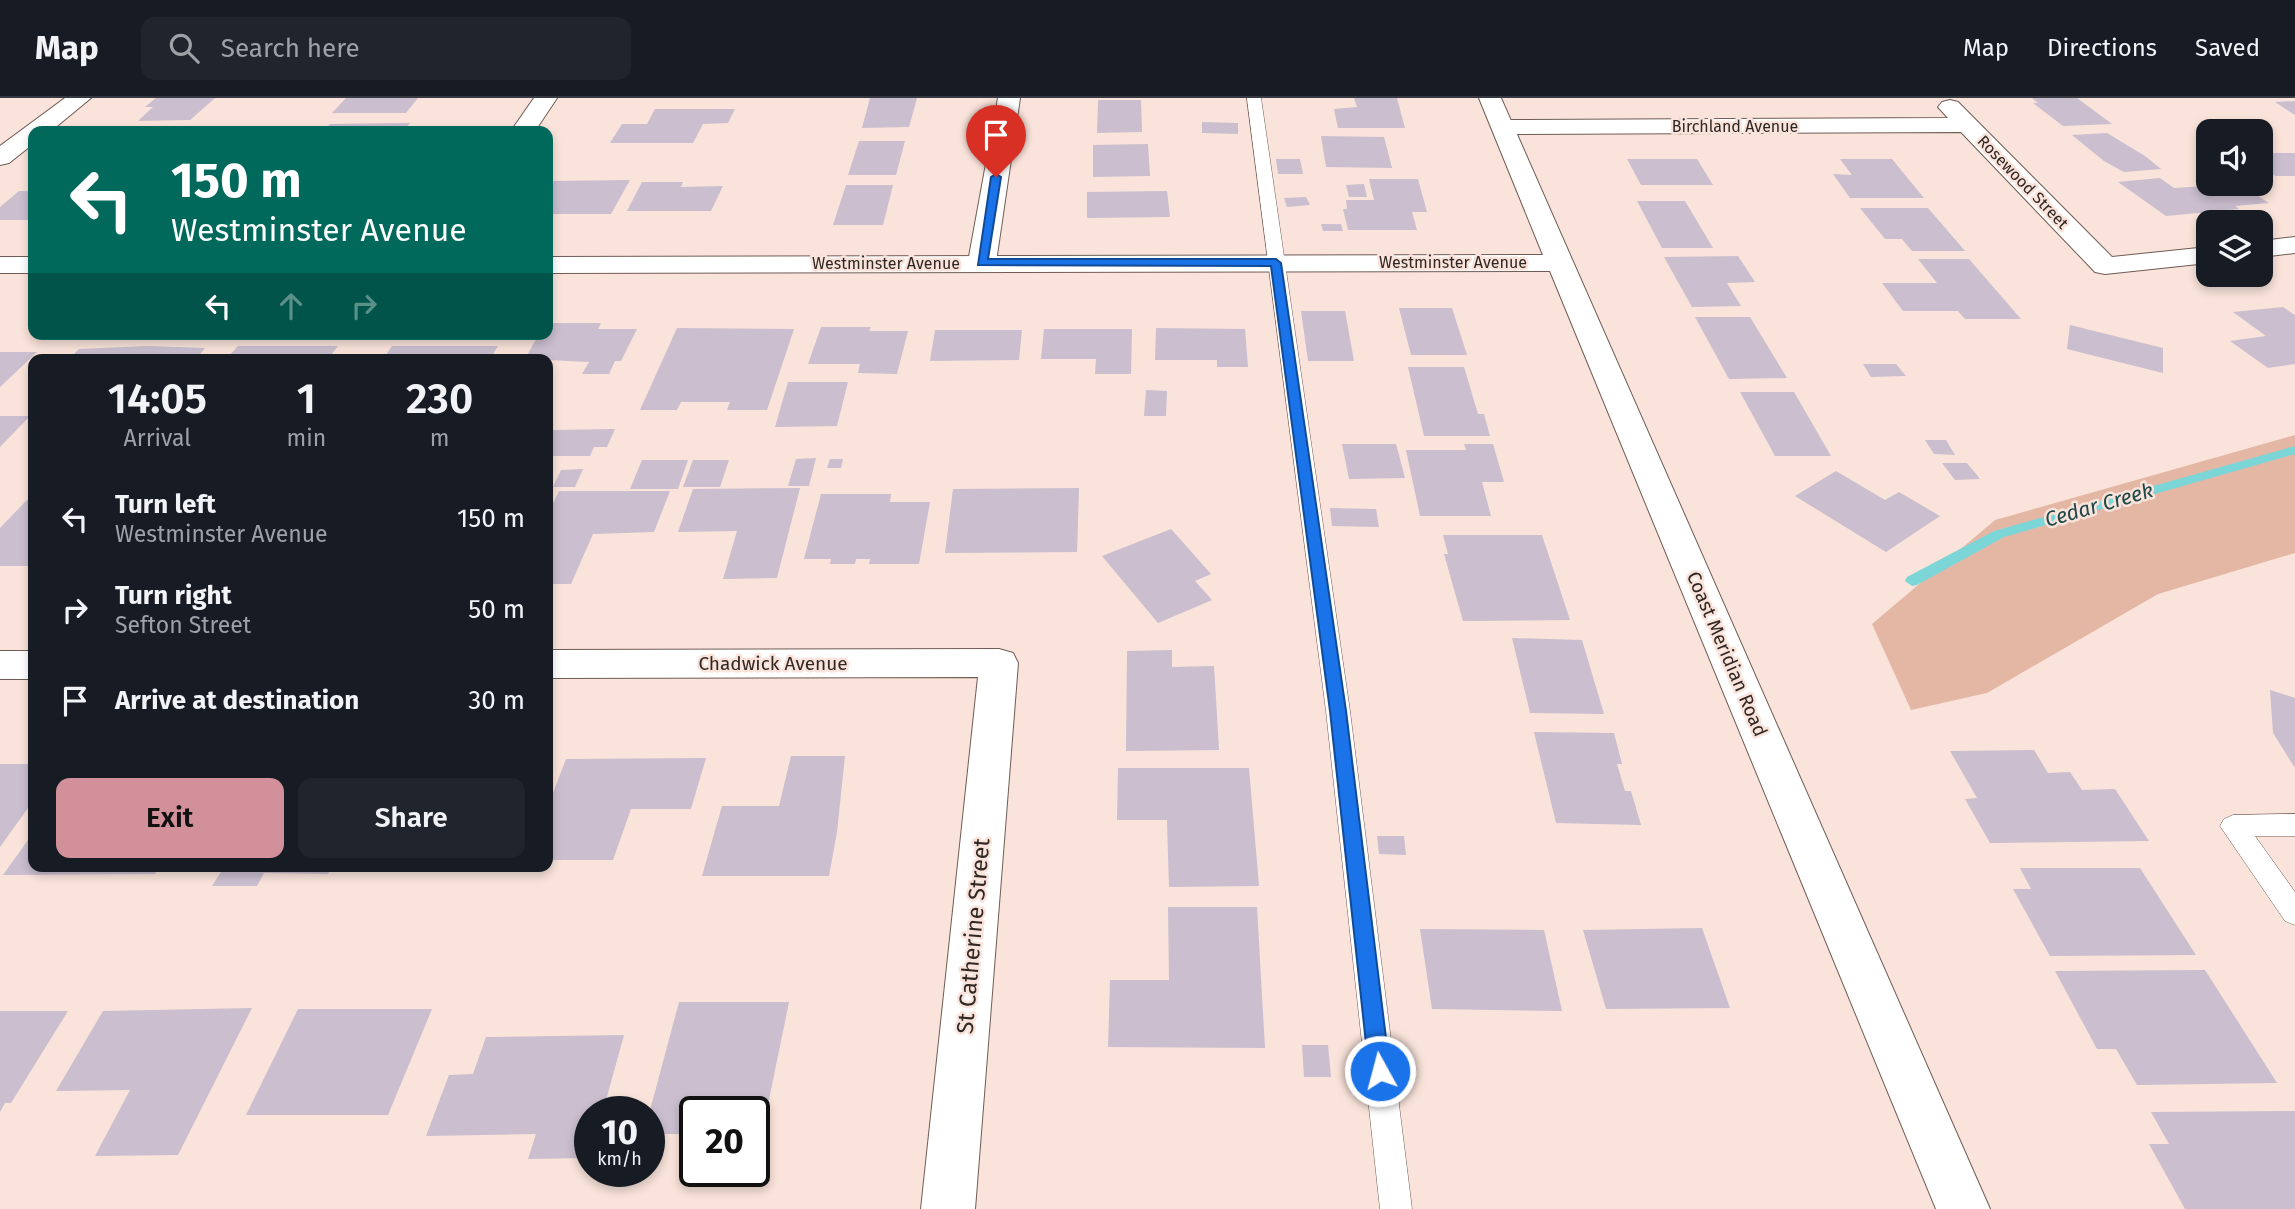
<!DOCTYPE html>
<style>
:root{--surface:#171b24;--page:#20242c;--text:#f1f3f6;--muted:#9ea1a6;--line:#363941;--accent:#d2909a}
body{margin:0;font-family:"Fira Sans",sans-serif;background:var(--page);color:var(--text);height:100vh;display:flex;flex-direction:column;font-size:26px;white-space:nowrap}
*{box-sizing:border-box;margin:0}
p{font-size:23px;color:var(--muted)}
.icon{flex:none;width:38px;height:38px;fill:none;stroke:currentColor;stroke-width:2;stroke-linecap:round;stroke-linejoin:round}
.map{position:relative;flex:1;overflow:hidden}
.drawer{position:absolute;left:28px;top:256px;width:525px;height:518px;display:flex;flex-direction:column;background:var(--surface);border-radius:14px;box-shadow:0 4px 10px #0003}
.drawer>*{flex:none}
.top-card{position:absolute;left:28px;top:28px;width:525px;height:214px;border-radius:14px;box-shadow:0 4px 10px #0003;background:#00695c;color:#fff;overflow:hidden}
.fabs{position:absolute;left:2196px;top:21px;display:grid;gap:14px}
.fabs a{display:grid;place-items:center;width:77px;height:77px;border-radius:14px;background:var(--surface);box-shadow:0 4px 10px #0003;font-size:35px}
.speed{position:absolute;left:574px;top:998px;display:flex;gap:14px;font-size:35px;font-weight:700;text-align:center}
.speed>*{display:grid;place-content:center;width:91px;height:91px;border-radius:50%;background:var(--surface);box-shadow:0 4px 10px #0003;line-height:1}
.speed small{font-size:18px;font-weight:400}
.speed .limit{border:4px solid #111;border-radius:10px;background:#fff;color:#111}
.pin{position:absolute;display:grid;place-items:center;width:60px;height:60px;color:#fff;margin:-72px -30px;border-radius:50% 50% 50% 0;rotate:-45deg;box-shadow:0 0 7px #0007}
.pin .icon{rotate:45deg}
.me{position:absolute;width:77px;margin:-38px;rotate:353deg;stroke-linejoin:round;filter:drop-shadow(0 0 5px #0008)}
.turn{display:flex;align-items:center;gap:24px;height:147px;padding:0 28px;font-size:32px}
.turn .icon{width:91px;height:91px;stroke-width:2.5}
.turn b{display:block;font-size:49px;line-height:60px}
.lanes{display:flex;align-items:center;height:66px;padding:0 28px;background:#0003;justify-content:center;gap:35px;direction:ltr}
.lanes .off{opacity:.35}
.eta{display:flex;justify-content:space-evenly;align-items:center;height:119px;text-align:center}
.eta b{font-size:42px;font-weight:600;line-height:49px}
.action{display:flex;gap:14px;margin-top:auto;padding:14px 28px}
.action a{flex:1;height:80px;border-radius:14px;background:var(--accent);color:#111;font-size:28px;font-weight:600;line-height:80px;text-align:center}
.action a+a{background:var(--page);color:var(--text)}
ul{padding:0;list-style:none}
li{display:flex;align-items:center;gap:21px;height:91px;padding:0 28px}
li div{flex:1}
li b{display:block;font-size:26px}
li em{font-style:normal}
header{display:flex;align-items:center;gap:42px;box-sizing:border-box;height:98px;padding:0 35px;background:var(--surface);border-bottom:2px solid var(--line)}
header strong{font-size:33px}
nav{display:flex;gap:38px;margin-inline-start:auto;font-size:24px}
.search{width:490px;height:63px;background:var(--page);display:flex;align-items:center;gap:18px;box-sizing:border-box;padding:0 24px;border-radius:14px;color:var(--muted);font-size:26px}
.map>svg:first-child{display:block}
.green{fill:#e4b7a5}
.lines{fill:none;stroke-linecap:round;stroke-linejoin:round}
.stream{fill:#7cd6d7;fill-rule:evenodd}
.building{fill:#cabecf}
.lane-casing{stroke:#6f5c55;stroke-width:1}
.street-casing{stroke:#6f5c55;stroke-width:2}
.secondary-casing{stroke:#6f5c55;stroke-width:2}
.lane{fill:#fff;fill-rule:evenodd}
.street{fill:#fff;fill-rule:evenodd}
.secondary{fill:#fff;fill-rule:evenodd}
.route{fill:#1a73e8;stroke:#114b97;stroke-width:2}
.labels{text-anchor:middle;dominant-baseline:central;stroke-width:5;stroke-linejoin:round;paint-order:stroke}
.far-street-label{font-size:16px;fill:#2f2723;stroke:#f9e3da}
.street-label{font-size:19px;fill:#2f2723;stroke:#f9e3da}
.water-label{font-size:21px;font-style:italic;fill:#1e4849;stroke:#f9e3da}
.near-street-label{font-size:23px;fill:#2f2723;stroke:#f9e3da}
</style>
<header>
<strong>Map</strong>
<div class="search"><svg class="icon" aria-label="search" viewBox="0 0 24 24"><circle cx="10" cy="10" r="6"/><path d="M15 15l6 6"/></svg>Search here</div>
<nav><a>Map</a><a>Directions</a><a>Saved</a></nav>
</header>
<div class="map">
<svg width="2295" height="1111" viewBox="0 0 2295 1111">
<rect width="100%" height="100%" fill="#f9e3da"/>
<polygon class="green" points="2295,337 2295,455 2158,496 1987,595 1911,612 1872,526 1995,422"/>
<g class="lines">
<polygon class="stream" points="2295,348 2295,356 2004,439 1917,487 1912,488 1905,483 1907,479 1994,433"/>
</g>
<g class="building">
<polygon points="156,0 215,0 190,22 138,23 153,9 145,9"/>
<polygon points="346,0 418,0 406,15 332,15"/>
<polygon points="870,0 917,0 909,29 862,30"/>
<polygon points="1354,0 1397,0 1405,30 1338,30 1334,11 1357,9"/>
<polygon points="2032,0 2077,0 2112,26 2063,28 2033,5 2038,5"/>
<polygon points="1098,2 1141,2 1142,34 1097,35"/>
<polygon points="2295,3 2295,17 2275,4"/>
<polygon points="655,11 735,11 728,25 703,26 693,45 610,45 622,26 647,26"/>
<polygon points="1202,24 1238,25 1238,36 1202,35"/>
<polygon points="410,25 403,33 323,33 330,26"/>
<polygon points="146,29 192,29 187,33 141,33"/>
<polygon points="2107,35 2145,58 2161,71 2124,74 2104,63 2072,37"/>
<polygon points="1321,38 1384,39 1392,70 1326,69"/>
<polygon points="859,43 905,43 896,77 848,77"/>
<polygon points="1148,46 1150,78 1093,79 1093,47"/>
<polygon points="2261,55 2295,55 2295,78 2275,78 2261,67"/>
<polygon points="1276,61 1300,61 1303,76 1278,76"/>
<polygon points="1627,61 1697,61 1713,87 1641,87"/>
<polygon points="1840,61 1892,61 1924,100 1850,100 1833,76 1852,77"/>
<polygon points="2160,80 2174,90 2239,86 2269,105 2235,108 2239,111 2166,118 2118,84"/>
<polygon points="1369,81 1418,81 1427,114 1412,114 1417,132 1348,132 1343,111 1347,111 1346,102 1374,102"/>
<polygon points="630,82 611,116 548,116 548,83"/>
<polygon points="642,84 683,84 681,89 723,88 711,113 627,113"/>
<polygon points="1364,86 1367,99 1349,99 1346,87"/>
<polygon points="846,87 893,87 883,127 833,127"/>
<polygon points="19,93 33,93 33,122 0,122 0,109"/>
<polygon points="1167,93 1170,119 1087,120 1087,94"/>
<polygon points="1306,99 1310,107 1287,109 1284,100"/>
<polygon points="1637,103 1685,103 1713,150 1662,150"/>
<polygon points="1860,110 1928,110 1965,153 1912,153 1902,141 1885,141"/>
<polygon points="1321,126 1341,126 1343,133 1323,133"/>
<polygon points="1738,158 1755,184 1727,185 1741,208 1692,209 1664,159"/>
<polygon points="1918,161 1969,161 2021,221 1965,221 1958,213 1903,213 1882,185 1937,185"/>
<polygon points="2283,209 2295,217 2295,266 2268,270 2230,243 2266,238 2233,214"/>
<polygon points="1399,210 1452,210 1467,257 1411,257"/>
<polygon points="1301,213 1345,213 1354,263 1308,263"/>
<polygon points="1695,219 1750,219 1787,280 1729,281"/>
<polygon points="548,225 601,225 598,231 637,231 621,263 615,263 609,276 582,276 589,264 525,261 539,236 548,236"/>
<polygon points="2070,227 2163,250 2163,275 2067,251"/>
<polygon points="821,229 871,229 869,233 908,233 897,276 858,275 860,266 808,266"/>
<polygon points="677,230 794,231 767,312 727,312 730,304 681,304 677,312 640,312"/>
<polygon points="1156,230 1245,231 1248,269 1217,269 1217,262 1155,262"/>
<polygon points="1044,231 1132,231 1131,276 1095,276 1096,261 1041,261"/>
<polygon points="935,232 1022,232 1019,262 930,263"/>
<polygon points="147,248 205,250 196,261 69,261 79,251"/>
<polygon points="238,248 338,248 328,261 226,261"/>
<polygon points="392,248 498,248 490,261 383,261"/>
<polygon points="0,254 37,254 0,289"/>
<polygon points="1863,266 1896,266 1906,278 1871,279"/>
<polygon points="1408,269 1464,269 1478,316 1484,316 1490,338 1424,338"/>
<polygon points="788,284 848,284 837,328 775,329"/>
<polygon points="1146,292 1167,293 1166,318 1144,318"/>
<polygon points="1740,294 1794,294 1831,358 1775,358"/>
<polygon points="0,318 30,318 0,349"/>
<polygon points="615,331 607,349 594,349 590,358 548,358 548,340 552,332"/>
<polygon points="1925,342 1946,342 1955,357 1934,356"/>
<polygon points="1342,346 1396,346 1405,380 1349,381"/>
<polygon points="1464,346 1493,346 1504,384 1482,384 1491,418 1420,418 1406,352 1466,352"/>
<polygon points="816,360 809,388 788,388 796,361"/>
<polygon points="830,361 843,361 841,370 827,370"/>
<polygon points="642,362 688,362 678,391 630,391"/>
<polygon points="693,362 729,362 720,389 683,389"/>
<polygon points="1942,365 1967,365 1980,381 1955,382"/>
<polygon points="583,371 575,389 553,389 561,372"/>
<polygon points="1836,373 1885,402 1899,394 1940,418 1886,454 1795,398"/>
<polygon points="800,390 777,480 723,481 737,433 678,434 693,391"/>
<polygon points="1079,390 1077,454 945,455 953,391"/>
<polygon points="559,393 670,393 654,434 593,436 571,486 548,486 548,416"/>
<polygon points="821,396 891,396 890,404 930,404 919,466 869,466 870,461 856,461 855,466 830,466 831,461 804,461"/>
<polygon points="27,402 33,402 33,468 0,468 0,430"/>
<polygon points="1330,410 1376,411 1379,429 1332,428"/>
<polygon points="1171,431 1211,476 1195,483 1212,502 1158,525 1102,458"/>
<polygon points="1443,437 1542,437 1570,522 1463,523 1444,456 1448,456"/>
<polygon points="1512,540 1582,542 1604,616 1530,615"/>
<polygon points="1172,552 1172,569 1214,568 1219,652 1126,653 1127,553"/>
<polygon points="2270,592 2295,600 2295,670 2273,635"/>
<polygon points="1534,634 1614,635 1622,666 1617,666 1625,693 1631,693 1641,727 1556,725"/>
<polygon points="2034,652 2048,675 2070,674 2082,692 2115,691 2149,743 1990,745 1965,701 1977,700 1950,653"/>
<polygon points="791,658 845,658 837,734 829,778 702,778 722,708 779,708"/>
<polygon points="706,660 691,711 631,711 613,762 548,762 548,708 566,661"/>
<polygon points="0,666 33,666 33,703 0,749"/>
<polygon points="1118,670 1249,670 1259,788 1169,789 1167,722 1117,722"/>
<polygon points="33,735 33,768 160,768 155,776 3,777"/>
<polygon points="1377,738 1404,738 1406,757 1379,756"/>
<polygon points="182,768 332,768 328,776 264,775 257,788 212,788 221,774 179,774"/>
<polygon points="2020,770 2140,770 2196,857 2050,858 2013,791 2031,791"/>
<polygon points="1168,809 1257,809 1265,950 1108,949 1110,882 1169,882"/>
<polygon points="1702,830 1730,910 1606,911 1583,832"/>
<polygon points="1420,831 1544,832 1562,913 1432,911"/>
<polygon points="2205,872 2277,985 2137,987 2116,951 2097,951 2055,873"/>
<polygon points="679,904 789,904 762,1036 754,1036 754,1013 695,1013 695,1036 649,1036 649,1016"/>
<polygon points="252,910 178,1057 95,1058 130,992 56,993 103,913"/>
<polygon points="298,911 432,911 388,1017 246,1017"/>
<polygon points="0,913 68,913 11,1005 5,1005 0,1014"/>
<polygon points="624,937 603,1013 590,1013 589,1060 528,1061 536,1036 426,1038 449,977 473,976 486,939"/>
<polygon points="1302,947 1328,947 1331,979 1304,979"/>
<polygon points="2295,1013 2295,1111 2185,1111 2149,1046 2169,1046 2151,1014"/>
</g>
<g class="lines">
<g class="lane-casing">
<g id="lane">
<polygon points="1247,0 1261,0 1350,613 1412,1111 1380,1111 1326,613"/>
<polygon points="2295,716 2295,738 2255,738 2295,794 2295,827 2285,823 2220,728 2224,721 2233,717"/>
</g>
</g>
<g class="street-casing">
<g id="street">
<polygon points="65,0 91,0 51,33 33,33 33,46 9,65 0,67 0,48"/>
<polygon points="534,0 557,0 535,33 511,33"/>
<polygon points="998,0 1020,0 996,164 992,170 982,172 972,170 968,164"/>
<polygon points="1950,2 1958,4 2112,159 2208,149 2208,165 2105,176 2095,174 1961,34 1503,36 1495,34 1491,29 1495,24 1503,22 1948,20 1938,9 1942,4"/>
<polygon points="2295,139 2295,155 2261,159 2261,143"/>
<polygon points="999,551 1013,555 1018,565 975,1111 921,1111 978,579 548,580 548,552"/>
<rect x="0" y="553" width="33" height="28"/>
</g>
</g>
<g class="secondary-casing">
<g id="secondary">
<polygon points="1479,0 1501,0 1990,1111 1936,1111 1550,173 548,175 548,159 1543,157"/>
<rect x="0" y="159" width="33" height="16"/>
</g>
</g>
<use href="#lane" class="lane"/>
<use href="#street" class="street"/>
<use href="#secondary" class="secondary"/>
</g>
<polygon class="route" points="996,76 1001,79 988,161 1276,161 1281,165 1346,613 1390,973 1387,980 1380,983 1373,980 1369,973 1330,613 1271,168 978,167 991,79"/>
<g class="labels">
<g class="far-street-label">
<text x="1735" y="28">Birchland Avenue</text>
<text transform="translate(2023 84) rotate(46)">Rosewood Street</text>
<text x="1453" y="164">Westminster Avenue</text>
<text x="886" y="165">Westminster Avenue</text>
</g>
<g class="street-label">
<text transform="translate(1727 556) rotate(67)">Coast Meridian Road</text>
<text x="773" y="565">Chadwick Avenue</text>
</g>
<g class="water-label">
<text transform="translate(2099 407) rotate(-16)">Cedar Creek</text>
</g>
<g class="near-street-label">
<text transform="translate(973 838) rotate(-85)">St Catherine Street</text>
</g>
</g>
</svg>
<div class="fabs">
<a><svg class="icon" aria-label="sound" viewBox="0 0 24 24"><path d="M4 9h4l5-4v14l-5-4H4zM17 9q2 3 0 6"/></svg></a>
<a><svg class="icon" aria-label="layers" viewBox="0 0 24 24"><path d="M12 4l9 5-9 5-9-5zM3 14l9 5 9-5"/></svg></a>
</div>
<div class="speed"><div>10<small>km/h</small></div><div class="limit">20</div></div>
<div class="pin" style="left:996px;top:79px;background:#d93025"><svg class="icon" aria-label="arrive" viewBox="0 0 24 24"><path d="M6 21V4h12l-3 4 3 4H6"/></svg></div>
<svg class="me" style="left:1380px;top:973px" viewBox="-20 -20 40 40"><circle r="17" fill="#1a73e8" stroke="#fff" stroke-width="3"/><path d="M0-11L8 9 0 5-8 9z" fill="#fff"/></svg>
<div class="top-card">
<div class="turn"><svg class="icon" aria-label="left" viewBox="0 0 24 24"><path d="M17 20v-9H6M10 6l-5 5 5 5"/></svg><div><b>150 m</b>Westminster Avenue</div></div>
<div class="lanes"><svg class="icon" aria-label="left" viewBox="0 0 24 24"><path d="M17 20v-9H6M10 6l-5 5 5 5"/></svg><svg class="icon off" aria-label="ahead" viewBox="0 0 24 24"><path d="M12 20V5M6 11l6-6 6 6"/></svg><svg class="icon off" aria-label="right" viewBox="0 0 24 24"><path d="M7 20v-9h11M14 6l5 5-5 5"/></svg></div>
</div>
<section class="drawer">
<div class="eta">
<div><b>14:05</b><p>Arrival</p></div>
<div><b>1</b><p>min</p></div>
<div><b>230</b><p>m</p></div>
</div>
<ul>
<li><svg class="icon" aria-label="left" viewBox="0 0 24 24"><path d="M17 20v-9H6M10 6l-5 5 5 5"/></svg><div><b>Turn left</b><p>Westminster Avenue</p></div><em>150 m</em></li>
<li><svg class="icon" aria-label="right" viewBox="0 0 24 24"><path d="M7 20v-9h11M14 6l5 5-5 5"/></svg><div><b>Turn right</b><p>Sefton Street</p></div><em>50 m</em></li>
<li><svg class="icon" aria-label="arrive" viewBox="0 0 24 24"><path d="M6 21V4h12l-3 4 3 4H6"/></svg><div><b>Arrive at destination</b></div><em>30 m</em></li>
</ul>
<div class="action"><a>Exit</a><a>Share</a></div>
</section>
</div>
